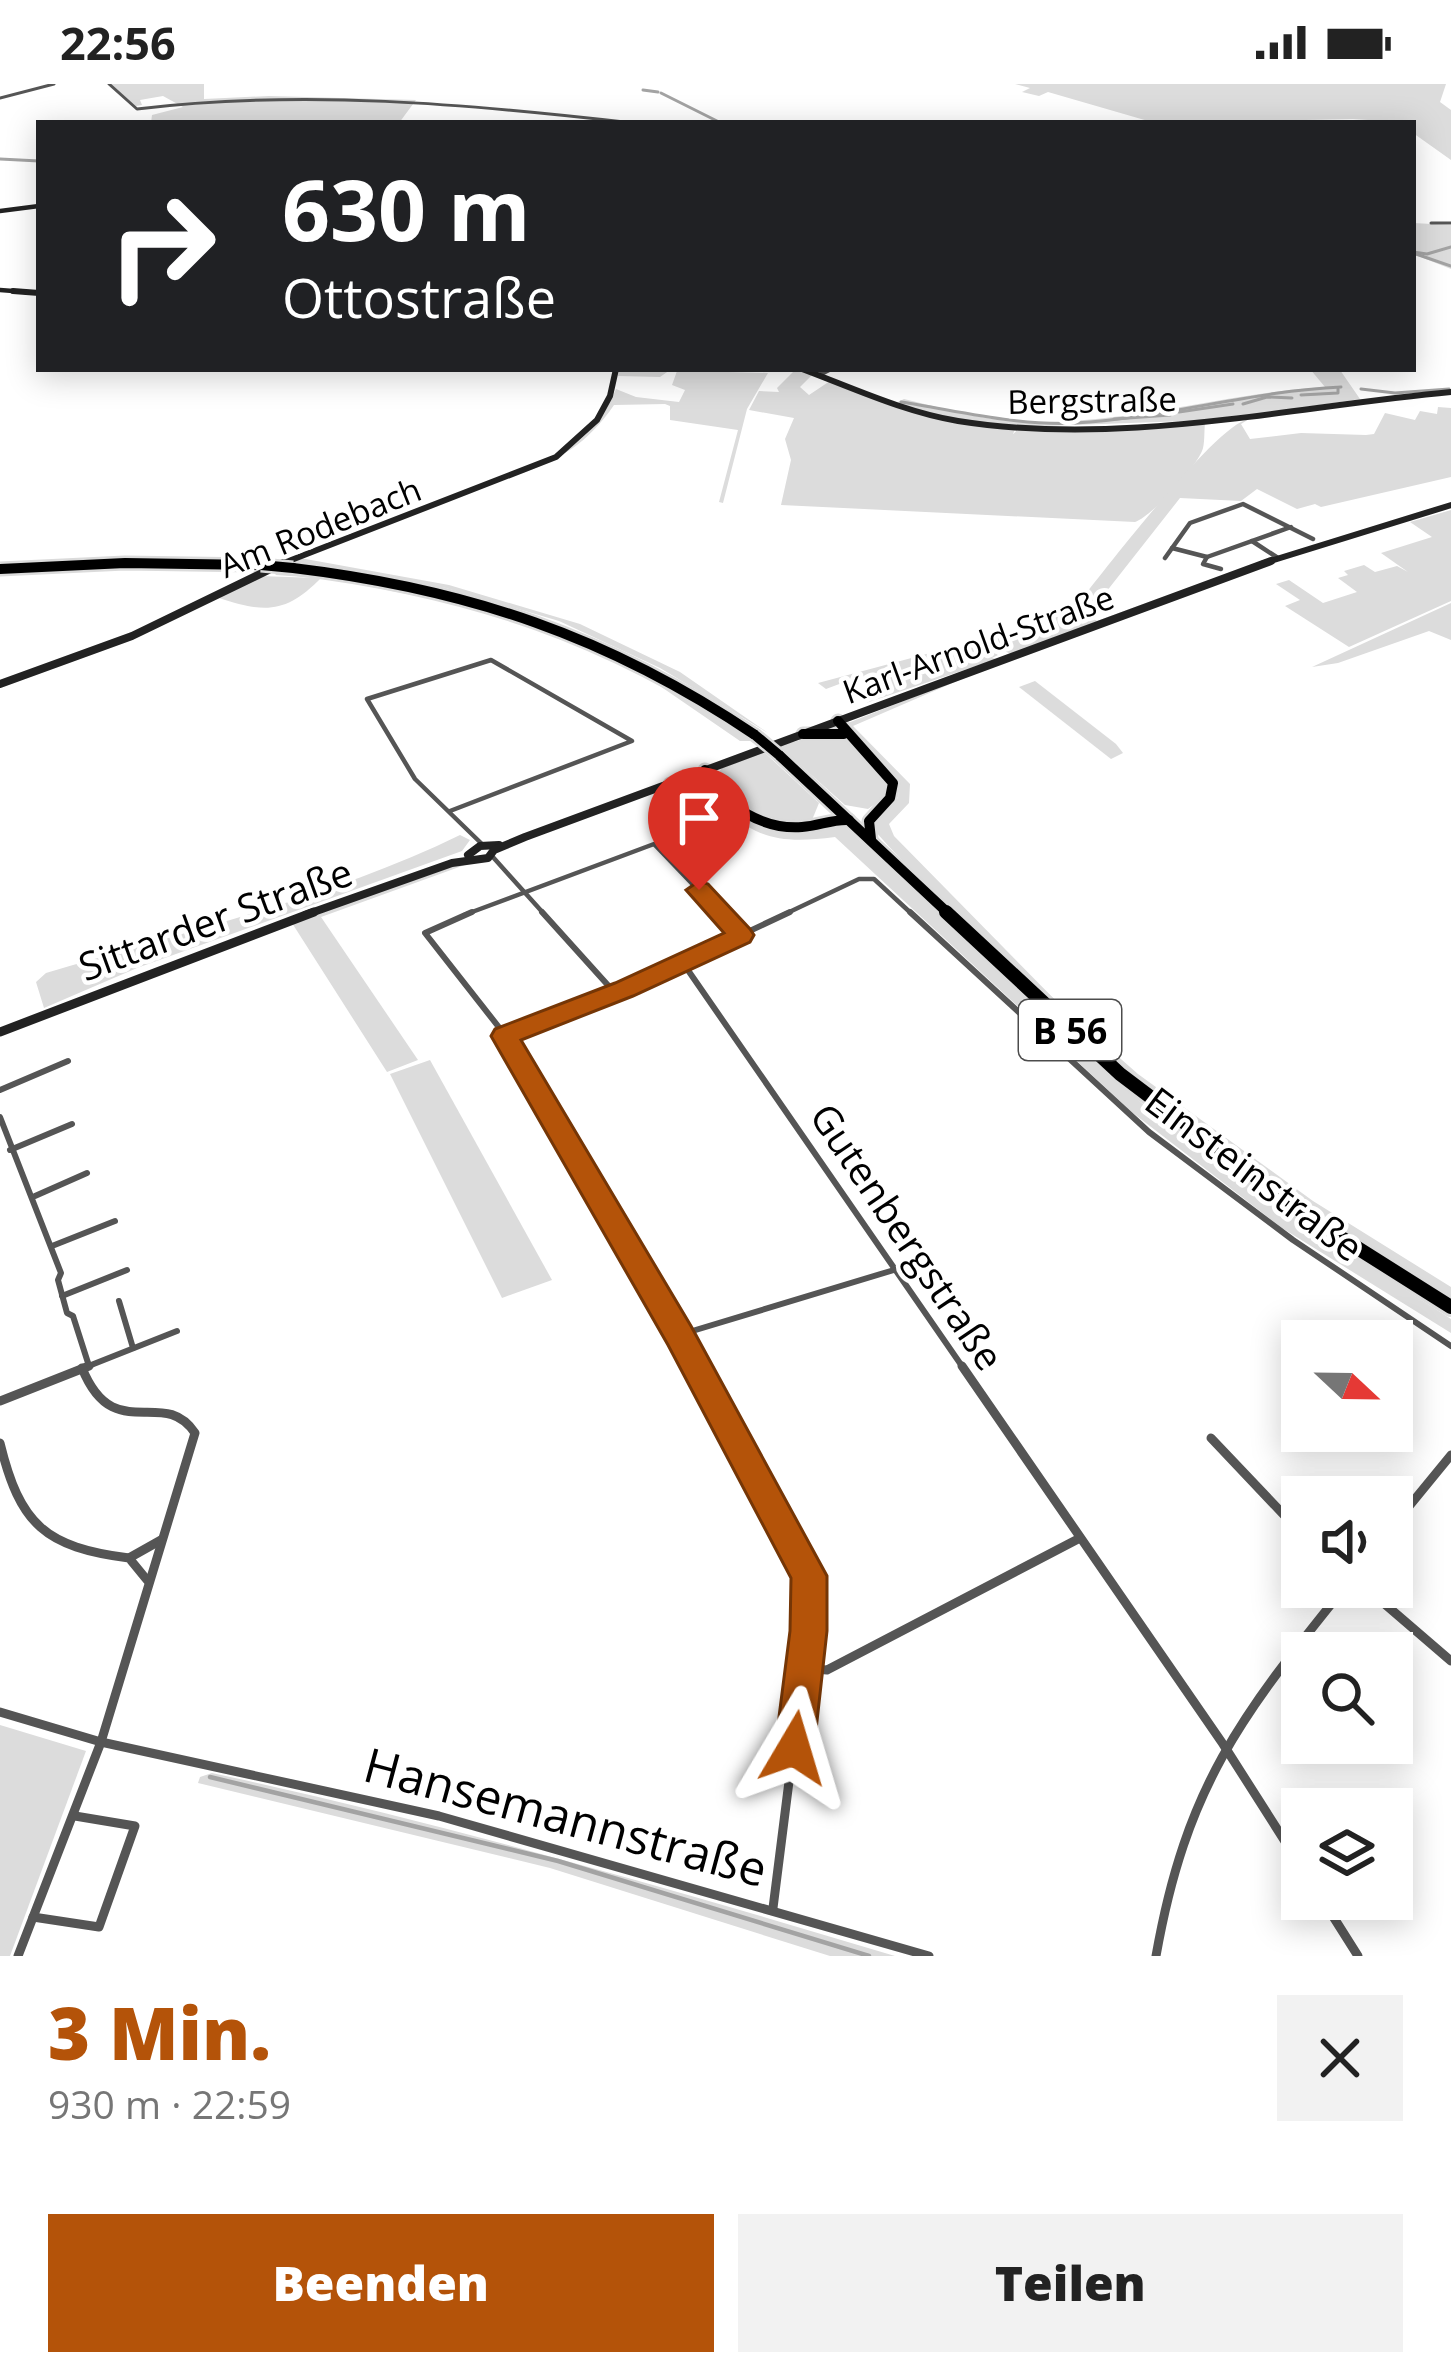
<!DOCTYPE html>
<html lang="de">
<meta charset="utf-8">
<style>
:root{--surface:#fff;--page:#f2f2f2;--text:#222;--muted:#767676;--accent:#b45309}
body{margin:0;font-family:"Open Sans",sans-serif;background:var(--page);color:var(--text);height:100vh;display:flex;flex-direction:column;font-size:45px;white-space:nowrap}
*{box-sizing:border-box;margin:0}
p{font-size:39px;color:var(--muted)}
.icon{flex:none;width:66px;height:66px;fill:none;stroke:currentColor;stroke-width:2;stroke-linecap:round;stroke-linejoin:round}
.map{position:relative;height:1872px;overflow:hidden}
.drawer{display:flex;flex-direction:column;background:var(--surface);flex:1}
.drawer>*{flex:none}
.hud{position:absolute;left:36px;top:36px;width:1380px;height:252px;border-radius:0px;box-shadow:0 6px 30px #0003;background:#202124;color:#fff;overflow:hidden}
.needle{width:78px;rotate:112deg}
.buttons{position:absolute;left:1281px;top:1236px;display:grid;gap:24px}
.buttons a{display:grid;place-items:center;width:132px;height:132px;border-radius:0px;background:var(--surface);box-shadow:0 6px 30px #0003;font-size:60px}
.pin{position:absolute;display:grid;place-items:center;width:102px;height:102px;color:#fff;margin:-123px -51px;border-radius:50% 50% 50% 0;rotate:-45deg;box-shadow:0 0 12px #0007}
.pin .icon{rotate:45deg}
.me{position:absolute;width:132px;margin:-66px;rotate:7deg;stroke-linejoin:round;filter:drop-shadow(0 0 9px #0008)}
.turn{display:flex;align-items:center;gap:42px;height:252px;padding:0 48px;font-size:54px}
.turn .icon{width:156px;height:156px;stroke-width:2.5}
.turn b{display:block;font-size:84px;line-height:102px}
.round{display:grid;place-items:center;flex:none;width:126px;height:126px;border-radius:0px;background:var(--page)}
.head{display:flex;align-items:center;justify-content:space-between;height:204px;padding:0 48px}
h1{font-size:72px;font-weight:800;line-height:90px;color:var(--accent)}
.cta{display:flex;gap:24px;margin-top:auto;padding:24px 48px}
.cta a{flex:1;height:138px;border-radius:0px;background:var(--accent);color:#fff;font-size:48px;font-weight:800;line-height:138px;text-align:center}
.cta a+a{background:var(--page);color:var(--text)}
.status{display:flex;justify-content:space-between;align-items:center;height:84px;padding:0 60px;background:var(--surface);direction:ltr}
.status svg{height:33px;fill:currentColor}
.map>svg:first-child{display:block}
.green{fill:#dcdcdc}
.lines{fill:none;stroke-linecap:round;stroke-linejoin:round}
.stream-far1{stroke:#a3a3a3;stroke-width:3}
.stream{stroke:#a3a3a3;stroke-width:4.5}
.highway-far2-casing{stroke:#dbdbdb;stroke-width:12}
.highway-far1-casing{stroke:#dbdbdb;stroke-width:15}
.highway-casing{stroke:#dbdbdb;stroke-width:20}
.street-far3{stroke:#555;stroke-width:3}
.street-far2{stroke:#555;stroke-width:4.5}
.street-far1{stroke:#555;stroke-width:6}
.street{stroke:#555;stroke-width:9}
.secondary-far3{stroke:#222;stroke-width:4.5}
.secondary-far2{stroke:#222;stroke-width:6}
.secondary-far1{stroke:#222;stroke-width:8}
.secondary{stroke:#222;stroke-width:9}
.highway-far2{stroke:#000;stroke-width:8}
.highway-far1{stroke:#000;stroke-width:10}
.highway{stroke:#000;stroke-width:14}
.highway-bridge-casing{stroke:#dbdbdb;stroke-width:15;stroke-linecap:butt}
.highway-bridge{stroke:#000;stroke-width:10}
.route{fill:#b45309;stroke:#753606;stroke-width:3}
.labels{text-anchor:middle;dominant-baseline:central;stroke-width:9;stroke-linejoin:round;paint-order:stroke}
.far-street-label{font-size:33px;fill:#000;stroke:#fff}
.shield{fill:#fff;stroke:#4c4c4c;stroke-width:3}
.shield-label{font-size:36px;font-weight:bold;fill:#000}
.street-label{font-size:39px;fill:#000;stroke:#fff}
.near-street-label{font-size:48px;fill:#000;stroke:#fff}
</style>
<div class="status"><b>22:56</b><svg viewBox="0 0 49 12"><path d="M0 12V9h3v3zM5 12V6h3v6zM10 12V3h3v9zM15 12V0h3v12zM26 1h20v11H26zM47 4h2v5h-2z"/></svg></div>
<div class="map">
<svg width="1451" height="1872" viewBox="0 0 1451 1872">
<rect width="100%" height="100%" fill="#fff"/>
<g class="green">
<polygon points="110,0 204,0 204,15 269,12 416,16 399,39 151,39 152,31 183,23 163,12 140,16 142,21 136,22"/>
<polygon points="1015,0 1446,0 1440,18 1451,26 1451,76 1413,49 1413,39 1353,35 1155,39 1048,8 1039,12 1022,8 1030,4"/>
<polygon points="1413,139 1451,141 1451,185 1413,170"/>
<path d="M619 285 768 289 747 325 723 419 719 418 738 346 670 336V322L665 320 614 321C588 359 560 376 517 391 562 374 597 351 616 305L636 313 679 318 685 306 672 301 677 287 670 286 660 293 618 292Z"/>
<path d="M796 285 813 290 800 303 809 311 830 297 894 320 904 315C939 323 976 335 1013 337 1117 344 1221 309 1325 303L1310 285 1340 286 1360 315 1216 336 1016 343 1013 350 1019 345 1205 339C1204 347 1205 361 1202 367 1195 384 1152 432 1135 438L781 421 791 376 785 355 794 334 749 326 759 307 779 308 777 304Z"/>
<path d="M1438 323 1451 324V393L1321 423 1315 420 1297 425 1257 405 1241 417 1180 414 1088 531 1097 537 1176 508 1011 570 989 560 990 553 1053 534 1077 521C1103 488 1217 339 1249 335L1241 340 1250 355 1301 349 1366 351 1374 350 1385 329 1415 336 1420 327 1437 330Z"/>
<polygon points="1451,426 1451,517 1349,563 1285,522 1300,516 1276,500 1289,496 1323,519 1357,508 1338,494 1348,491 1344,487 1364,481 1375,488 1397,482 1408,488 1381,469 1432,453 1410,438"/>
<polygon points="300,474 449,501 580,540 680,588 768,649 660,584 559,537 446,504 287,479"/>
<path d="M272 486C441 497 620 545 751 657H740L657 600 567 554 492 527 322 493C286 530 265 529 219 514L259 492 318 494 276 491Z"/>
<polygon points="1451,519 1451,556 1429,547 1338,579 1312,583"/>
<polygon points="975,557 998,571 992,574 997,575 866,619 878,612 858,593 826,605 818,599"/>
<path d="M992 582 853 642 910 700 909 719 889 740 894 752 1064 925 1138 990 1313 1117 1451 1203V1213C1280 1115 1127 993 985 857 948 820 909 786 875 747L877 733 898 714 899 699 848 639Z"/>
<polygon points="1035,597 1116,660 1123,669 1111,675 1019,603"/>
<polygon points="818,651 851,657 888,702 885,713 868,725 845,721 779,662"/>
<path d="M764 668 819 719 812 736C771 746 741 723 716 692L722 684Z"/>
<path d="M696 703H708C757 750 777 748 842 740L1148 1025 1339 1163 1451 1235V1249L1282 1144 1133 1029 835 753C762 763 749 746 696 703Z"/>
<path d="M460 751 470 756 462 767 137 884 44 924 36 898 46 889C180 849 334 813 460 751Z"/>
<polygon points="465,778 473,778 321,833 418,976 387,988 292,839"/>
<polygon points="430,976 552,1196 502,1214 390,990"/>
<polygon points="0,1641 86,1667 10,1872 0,1872"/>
<path d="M212 1689C443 1739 669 1804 895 1872H830L550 1784 198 1699 200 1693Z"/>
</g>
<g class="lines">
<g class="stream-far1">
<polyline points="643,6 658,8"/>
<polyline points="661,9 717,37"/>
<polyline points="0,75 39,77"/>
<polyline points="1413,168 1427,170 1451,163"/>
<polyline points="1416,170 1451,182"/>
<polyline points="1361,305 1395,309 1449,305"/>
<polyline points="1301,311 1338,309 1338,305"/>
<path d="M901 318C959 327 1017 342 1075 339 1165 334 1251 307 1341 303"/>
<polyline points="1243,320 1267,313 1292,314"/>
<polyline points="1179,328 1233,320"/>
<polyline points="1114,335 1170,331"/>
</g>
<polyline class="stream" points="210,1693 558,1777 869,1872"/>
<g class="highway-far2-casing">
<polyline id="highway-far2" points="98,480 214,480"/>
</g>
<g class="highway-far1-casing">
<g id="highway-far1">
<path d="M293 484C468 505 608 552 755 651"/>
<polyline points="0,485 125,479 261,481"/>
<polyline points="838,637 893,699 890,714 869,737 871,755"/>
<polyline points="803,650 844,650"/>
<polyline points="779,671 950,831"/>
<path d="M705 686 703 694C730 722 761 746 802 743 819 742 832 735 849 736"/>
<polyline points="670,700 710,702"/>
</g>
</g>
<g class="highway-casing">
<polyline id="highway" points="946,828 1120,990 1313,1136 1451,1223"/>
</g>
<g class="street-far3">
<path d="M109 0 137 25C304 5 467 20 633 39"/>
<polyline points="0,14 54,0"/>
<polyline points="711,39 731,39"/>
<polyline points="1431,139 1451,139"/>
</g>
<g class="street-far2">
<polyline points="819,291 831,285"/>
<polyline points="1252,457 1278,474"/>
<polyline points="1172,464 1207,473 1291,443"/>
<polyline points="1207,473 1203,480 1221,485"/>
<polyline points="1165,474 1190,439 1243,420 1313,455"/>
<polyline points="450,727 632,657 491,576 367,615 415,695 483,761"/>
<polyline points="492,772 545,831"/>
<polyline points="464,831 654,760 722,831"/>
<polyline points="783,831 859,795 874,795 913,831"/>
</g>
<g class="street-far1">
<polyline points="472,828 425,849 505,951"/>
<polyline points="542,828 615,909"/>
<polyline points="719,828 741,851"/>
<polyline points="910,828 1149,1048 1293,1156 1451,1262"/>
<polyline points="683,879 964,1285"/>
<polyline points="0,1006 68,977"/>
<polyline points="0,1033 61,1189 58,1196 67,1229 73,1232 89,1282"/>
<polyline points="10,1066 72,1040"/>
<polyline points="35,1112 87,1089"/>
<polyline points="52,1162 115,1137"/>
<polyline points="62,1212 127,1186"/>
<polyline points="119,1217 133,1264"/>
<polyline points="679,1251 894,1186"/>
<polyline points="81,1285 177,1247"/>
<polyline points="697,1285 505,951 624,906 790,828"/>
</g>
<g class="street">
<polyline points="696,1282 809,1492 808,1547 773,1824"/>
<polyline points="962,1282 1223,1660 1302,1784"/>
<polyline points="0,1317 89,1282"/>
<polyline points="1211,1354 1302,1450"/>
<path d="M0 1359C20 1441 45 1463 129 1474L147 1496"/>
<polyline points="1392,1443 1451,1371"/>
<polyline points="129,1474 161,1456"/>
<polyline points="1365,1503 1451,1577"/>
<polyline points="804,1584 827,1586 1080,1454"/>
<polyline points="0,1628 101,1658 439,1732 929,1872"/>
<polyline points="1322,1815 1358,1872"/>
<polyline points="33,1833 99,1843 135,1742 75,1732"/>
<path d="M18 1872 101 1658 195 1349C163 1301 114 1363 82 1284"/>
<path d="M1156 1872C1186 1703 1240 1633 1345 1503"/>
</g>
<g class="secondary-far3">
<polyline points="0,127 39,122"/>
<polyline points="0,206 39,209"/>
</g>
<g class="secondary-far2">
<polyline points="13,207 39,209"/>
<path d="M802 285C853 304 904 328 958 337 1122 363 1288 323 1451 308"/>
<polyline points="281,480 556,373 597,336 610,312 616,285"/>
<polyline points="1261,480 1451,421"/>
</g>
<g class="secondary-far1">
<polyline points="0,600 132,552 287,477"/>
<polyline points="468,771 480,762 499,761"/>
<polyline points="305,831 452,779 488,774 494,766 525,753 1271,477"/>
</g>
<polyline class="secondary" points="0,948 314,828"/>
<use href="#highway-far2" class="highway-far2"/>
<use href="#highway-far1" class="highway-far1"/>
<use href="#highway" class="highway"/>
<g class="highway-bridge-casing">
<g id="highway-bridge">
<polyline points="261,481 293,484"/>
<polyline points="755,651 779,671"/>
</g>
</g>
<use href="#highway-bridge" class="highway-bridge"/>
</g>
<polygon class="route" points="699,797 708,800 750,845 754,851 750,858 633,912 521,956 691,1242 827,1492 827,1547 814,1664 808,1678 794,1684 780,1678 775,1664 790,1547 791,1494 668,1261 491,952 495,945 615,899 724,849 686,806"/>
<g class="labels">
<g class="far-street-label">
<text transform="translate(1092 316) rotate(-1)">Bergstraße</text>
<text transform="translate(320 443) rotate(-22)">Am Rodebach</text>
<text transform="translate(978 560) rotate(-20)">Karl-Arnold-Straße</text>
</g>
<rect class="shield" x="1019" y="916" width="102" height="60" rx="9"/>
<g class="shield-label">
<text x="1070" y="946">B 56</text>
</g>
<g class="street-label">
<text transform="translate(215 834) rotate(-20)">Sittarder Straße</text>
<text transform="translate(1255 1089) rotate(37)">Einsteinstraße</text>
<text transform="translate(908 1152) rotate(56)">Gutenbergstraße</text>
</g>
<g class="near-street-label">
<text transform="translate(566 1732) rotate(15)">Hansemannstraße</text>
</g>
</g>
</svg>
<div class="buttons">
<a><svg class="needle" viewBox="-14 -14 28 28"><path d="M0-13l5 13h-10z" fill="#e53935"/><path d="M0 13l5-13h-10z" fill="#767676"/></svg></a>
<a><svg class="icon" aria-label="sound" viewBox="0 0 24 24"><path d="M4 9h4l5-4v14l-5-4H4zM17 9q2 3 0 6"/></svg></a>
<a><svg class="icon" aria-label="search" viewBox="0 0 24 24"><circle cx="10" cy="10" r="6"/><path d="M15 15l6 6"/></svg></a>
<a><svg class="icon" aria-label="layers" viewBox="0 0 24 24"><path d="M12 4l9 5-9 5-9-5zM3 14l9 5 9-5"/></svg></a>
</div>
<div class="pin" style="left:699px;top:806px;background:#d93025"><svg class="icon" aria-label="arrive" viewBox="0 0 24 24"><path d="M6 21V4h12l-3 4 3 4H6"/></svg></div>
<svg class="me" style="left:794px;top:1664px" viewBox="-20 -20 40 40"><path d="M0-17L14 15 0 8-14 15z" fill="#b45309" stroke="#fff" stroke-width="4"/></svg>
<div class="hud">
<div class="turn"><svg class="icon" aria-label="right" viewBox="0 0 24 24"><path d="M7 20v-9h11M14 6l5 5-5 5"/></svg><div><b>630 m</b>Ottostraße</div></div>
</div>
</div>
<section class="drawer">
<div class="head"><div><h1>3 Min.</h1><p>930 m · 22:59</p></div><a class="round"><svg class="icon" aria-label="close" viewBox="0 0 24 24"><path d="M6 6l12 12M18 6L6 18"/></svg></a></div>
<div class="cta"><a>Beenden</a><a>Teilen</a></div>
</section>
